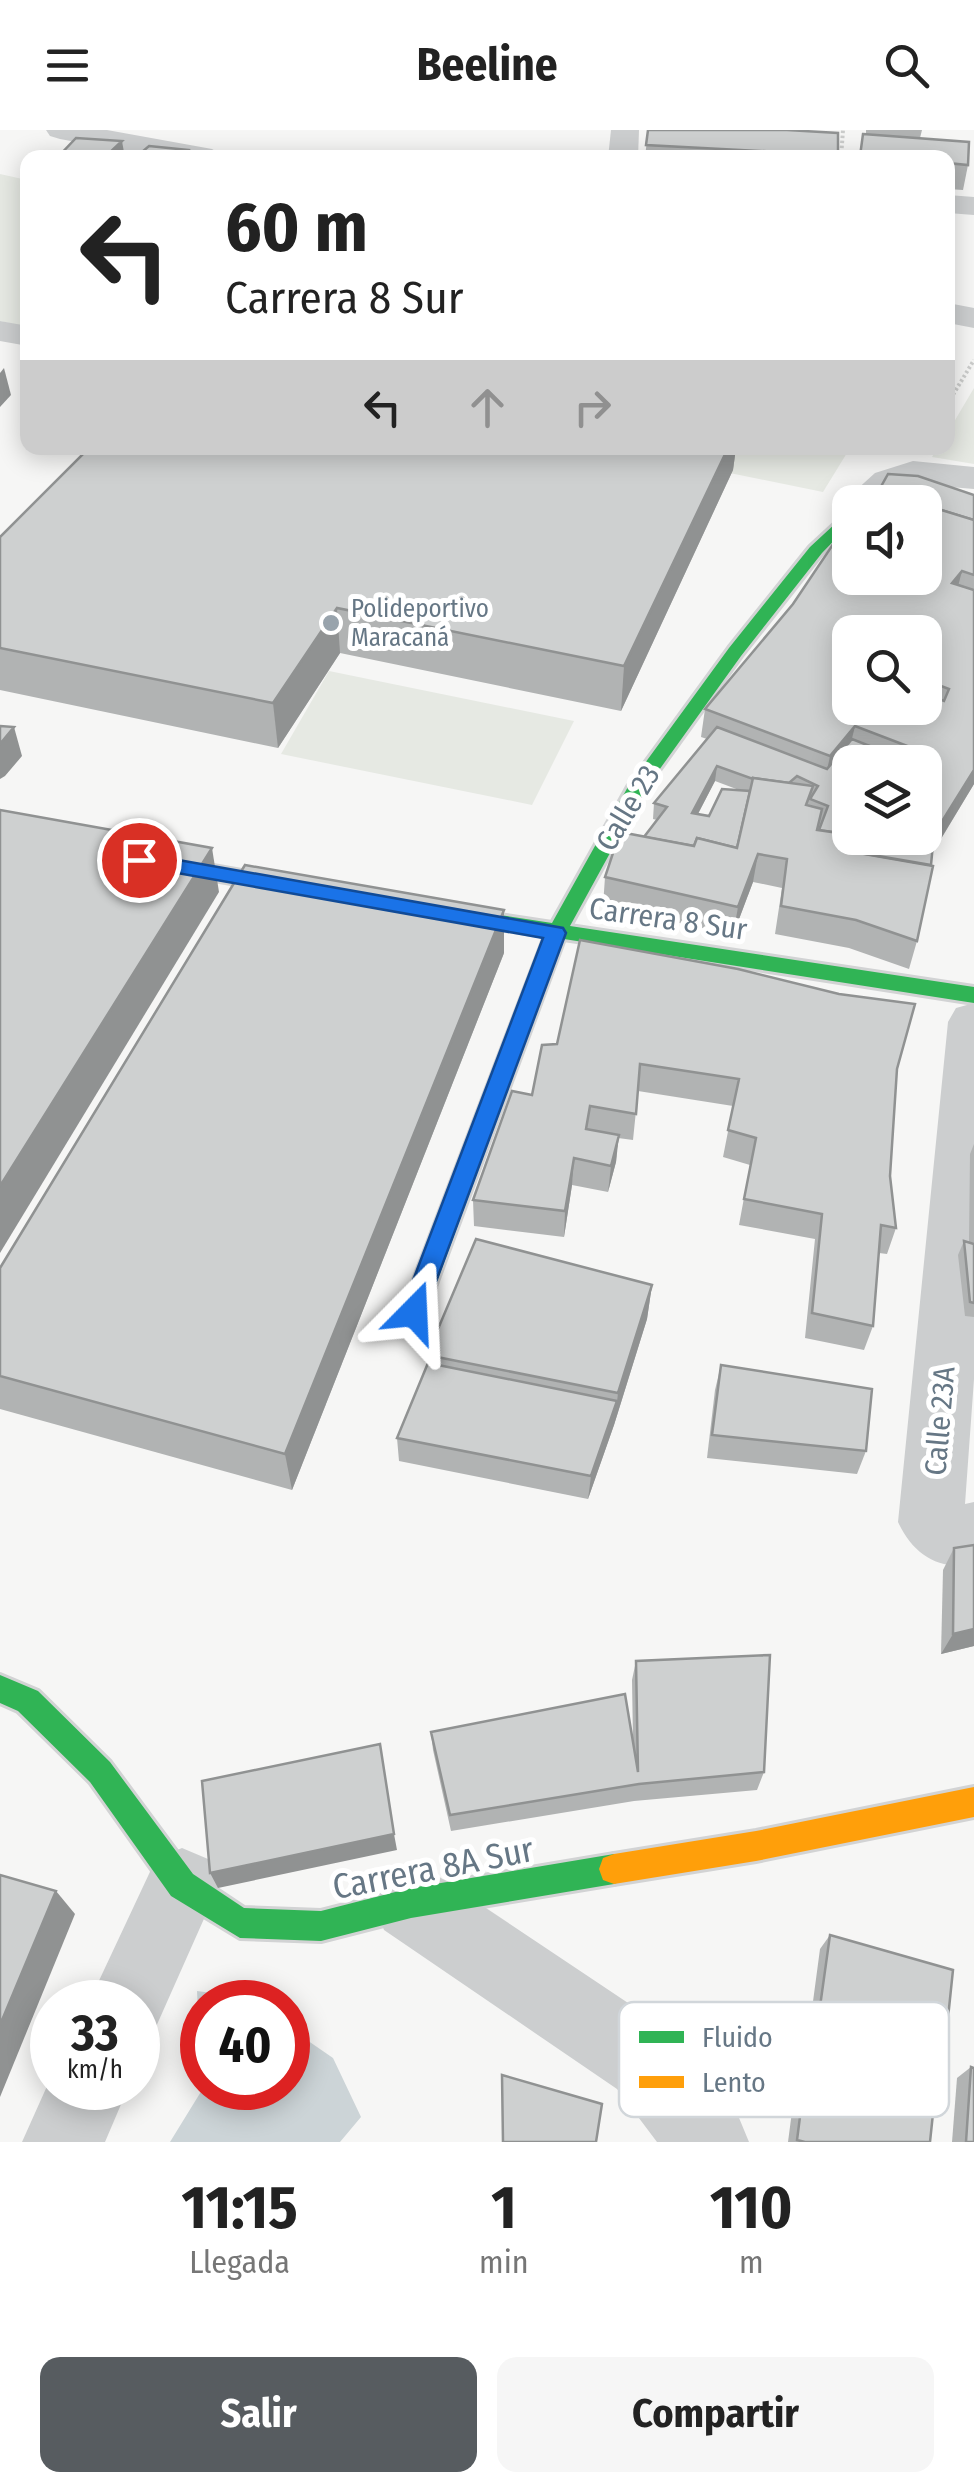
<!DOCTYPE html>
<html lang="es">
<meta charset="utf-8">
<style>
:root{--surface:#fff;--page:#f6f6f6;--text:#222;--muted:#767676;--accent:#575c60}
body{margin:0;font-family:"Fira Sans Condensed",sans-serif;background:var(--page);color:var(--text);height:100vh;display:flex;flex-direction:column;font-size:38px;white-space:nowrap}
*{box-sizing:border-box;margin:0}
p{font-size:32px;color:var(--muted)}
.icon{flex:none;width:55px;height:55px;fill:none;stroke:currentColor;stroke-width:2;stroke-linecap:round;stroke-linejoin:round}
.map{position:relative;height:2012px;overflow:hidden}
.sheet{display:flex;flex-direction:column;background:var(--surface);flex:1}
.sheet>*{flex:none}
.top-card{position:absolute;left:20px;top:20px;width:935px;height:305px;border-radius:20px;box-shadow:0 5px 25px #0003;background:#fff;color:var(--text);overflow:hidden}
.controls{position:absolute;left:832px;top:355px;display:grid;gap:20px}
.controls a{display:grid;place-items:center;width:110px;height:110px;border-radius:20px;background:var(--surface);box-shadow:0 5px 25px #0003;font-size:50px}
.speed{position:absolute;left:30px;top:1850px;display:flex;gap:20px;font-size:50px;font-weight:700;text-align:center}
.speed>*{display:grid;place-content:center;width:130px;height:130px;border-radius:50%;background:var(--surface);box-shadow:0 5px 25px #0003;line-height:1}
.speed small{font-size:25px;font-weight:400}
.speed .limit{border:15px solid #d22;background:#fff;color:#111}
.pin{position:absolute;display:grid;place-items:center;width:85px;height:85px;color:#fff;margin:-42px;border:5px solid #fff;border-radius:50%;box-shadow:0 2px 10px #0007}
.me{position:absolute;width:110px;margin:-55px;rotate:21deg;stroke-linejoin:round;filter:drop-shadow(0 0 8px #0008)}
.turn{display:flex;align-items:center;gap:35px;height:210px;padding:0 40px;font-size:45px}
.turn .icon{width:130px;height:130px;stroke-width:2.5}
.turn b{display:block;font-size:70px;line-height:85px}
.lanes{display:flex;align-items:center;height:95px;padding:0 40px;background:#0003;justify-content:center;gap:50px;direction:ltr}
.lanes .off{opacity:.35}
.eta{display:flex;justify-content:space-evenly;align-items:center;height:170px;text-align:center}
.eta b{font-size:60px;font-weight:700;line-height:70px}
.button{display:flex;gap:20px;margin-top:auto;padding:20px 40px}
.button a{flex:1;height:115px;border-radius:20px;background:var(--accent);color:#fff;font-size:40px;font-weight:700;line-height:115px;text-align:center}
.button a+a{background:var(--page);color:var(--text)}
header{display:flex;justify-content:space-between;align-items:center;height:130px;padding:0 40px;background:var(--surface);font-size:45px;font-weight:700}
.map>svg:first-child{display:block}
.green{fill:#e6e9e3}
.water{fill:#ccd4d7}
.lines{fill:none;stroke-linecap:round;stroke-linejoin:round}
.fast-casing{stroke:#d2d3d4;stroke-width:6}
.slow-casing{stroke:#d2d3d4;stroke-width:6}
.path{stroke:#cbcccb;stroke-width:4;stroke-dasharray:2.5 2.5;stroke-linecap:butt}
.street{fill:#cccecf;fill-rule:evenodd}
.fast{fill:#30b455;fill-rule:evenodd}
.slow{fill:#ff9f0a;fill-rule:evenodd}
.wall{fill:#b1b3b3;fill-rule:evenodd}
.shaded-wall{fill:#909292}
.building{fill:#ced0d0;stroke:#909292;stroke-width:2.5;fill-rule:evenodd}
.route{fill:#1a73e8;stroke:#114b97;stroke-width:2.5}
.poi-dot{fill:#98a3ac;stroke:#fff;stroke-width:4}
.labels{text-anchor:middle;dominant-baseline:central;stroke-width:10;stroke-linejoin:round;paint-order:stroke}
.far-poi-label{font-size:25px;fill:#667785;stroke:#fff;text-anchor:start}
.street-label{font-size:30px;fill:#667785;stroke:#fff}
.near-street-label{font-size:35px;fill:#667785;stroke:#fff}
.key{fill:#fff;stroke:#d1d6da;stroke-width:2.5}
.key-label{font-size:28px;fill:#667785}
</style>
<header><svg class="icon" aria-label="menu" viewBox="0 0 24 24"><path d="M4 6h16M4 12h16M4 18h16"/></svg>Beeline<svg class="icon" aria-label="search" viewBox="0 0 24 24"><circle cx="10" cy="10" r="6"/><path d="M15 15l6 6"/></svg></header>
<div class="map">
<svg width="974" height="2012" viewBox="0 0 974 2012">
<rect width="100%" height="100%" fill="#f6f6f5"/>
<g class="green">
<polygon points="0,44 27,50 27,197 0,191"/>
<polygon points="974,258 974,334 932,327 938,318 948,318 948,302"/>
<polygon points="607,318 850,318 823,362"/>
<polygon points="329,541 574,591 532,675 281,624"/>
</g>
<polygon class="water" points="197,1861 243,1867 251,1872 202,1872 202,1958 288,1958 288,1897 333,1928 361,1987 340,2012 170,2012 202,1960"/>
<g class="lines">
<g class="fast-casing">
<g id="fast">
<polygon points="850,380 850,394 822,423 741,526 644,661 570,796 974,857 974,873 564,809 426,1181 423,1188 414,1191 405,1188 402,1181 545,806 428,788 418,781 428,774 552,793 629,655 729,518 810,417"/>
<polygon points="0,698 309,753 319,760 309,767 0,712"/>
<polygon points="0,1545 38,1561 110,1632 193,1744 244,1778 321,1781 411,1758 614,1724 625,1728 629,1739 625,1750 614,1754 411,1788 321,1811 240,1808 171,1766 90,1652 18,1581 0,1573"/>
</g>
</g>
<g class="slow-casing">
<polygon id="slow" points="974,1657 974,1687 756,1731 614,1754 603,1750 599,1739 603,1728 614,1724 756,1701"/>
</g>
<g class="path">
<polyline points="841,28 843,0"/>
<polyline points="948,273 974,230"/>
</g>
<g class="street">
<polygon points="46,0 107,0 212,19 226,28 162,28 60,9 50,6"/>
<polygon points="611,0 639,0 638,28 608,28"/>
<polygon points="948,65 974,67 974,85 948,83"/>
<polygon points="948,173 974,178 974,198 948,193"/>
<polygon points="0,191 28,196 28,216 0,211"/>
<polygon points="913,331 974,337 974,359 913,354 884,372 850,372 850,381 843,372 875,343"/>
<path d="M974 873V1249L965 1374 974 1372V1434C938 1441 913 1424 898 1392L948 892 956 878Z"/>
<polygon points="182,1718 208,1729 219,1755 155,1899 138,1907 138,1872 89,1872 156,1729"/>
<polygon points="411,1736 438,1746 673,1903 737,1983 749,2012 657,2012 617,1959 384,1800 374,1773 384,1746"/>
<polygon points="52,1945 52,1958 128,1958 105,2012 22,2012"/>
</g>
<use href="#fast" class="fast"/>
<use href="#slow" class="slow"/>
</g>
<g class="wall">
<polygon points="648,0 838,3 838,28 645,28"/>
<polygon points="866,0 922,0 920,8 968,35 963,60 948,59 948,28 859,28 863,4 866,4"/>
<polygon points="89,318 736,318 733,340 621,581 340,523 278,618 0,560 0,407"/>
<path d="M878 362 974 365V654L932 724 917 811 909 839 849 818 775 804 782 758 753 752 733 805 603 776 605 747 644 707 657 690 653 689 654 673 707 609 701 607 705 579 793 474ZM850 502H925V578H850ZM850 632H925V708H862L855 722 858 708H850ZM715 651 739 660 709 686 698 684Z"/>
<polygon points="504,823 292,1360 0,1279 0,1138"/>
<polygon points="542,915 897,939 890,1046 896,1098 887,1124 879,1123 873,1196 864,1220 805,1208 815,1109 739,1095 750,1035 723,1027 733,976 638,961 633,1010 618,1008 616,1032 608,1062 572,1055 564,1107 474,1096 473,1070 532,965"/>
<polygon points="974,1014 974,1187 965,1186 958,1125 964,1111 969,1112 970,1024"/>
<polygon points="652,1155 647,1189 614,1295 588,1369 399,1331 397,1308 428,1233 427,1225"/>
<polygon points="721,1235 866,1321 857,1344 707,1328 715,1260"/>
<polygon points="974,1415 974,1516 941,1524 943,1440 954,1418"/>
<polygon points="636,1531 764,1642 757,1660 634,1671 451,1701 433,1620 431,1602 633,1611 632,1550"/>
<polygon points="830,1805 943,1936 932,1945 930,2012 788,2012 800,1920 809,1910 808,1909 820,1819"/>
<polygon points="971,1937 974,2012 952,2012 957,1948"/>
</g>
<g class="shaded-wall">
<polygon points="122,11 125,28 104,28"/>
<polygon points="4,238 11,265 0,277 0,243"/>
<polygon points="728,318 736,318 733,340 621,581 624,536"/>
<polygon points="962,441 955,468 952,453"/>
<polygon points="337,478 340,523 278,618 273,573"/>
<polygon points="855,596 848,625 824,655 830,626"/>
<polygon points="14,597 22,626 5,646 0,649 0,614"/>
<polygon points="717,636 715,651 690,699 692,683"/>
<polygon points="974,640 974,654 928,730 936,701"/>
<polygon points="212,718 219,762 0,1123 0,1056"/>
<polygon points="758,724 753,752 733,805 738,777"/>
<polygon points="504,780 504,823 292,1360 285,1324"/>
<polygon points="619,1005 616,1032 608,1062 611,1036"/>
<polygon points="574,1028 572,1055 564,1107 565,1081"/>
<polygon points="652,1155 647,1189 614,1295 588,1369 591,1346 617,1272 618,1263"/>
<polygon points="974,1499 974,1516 941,1524 953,1504"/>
<polygon points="394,1704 397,1720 218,1758 210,1743"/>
<polygon points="56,1761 75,1784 0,1967 0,1895"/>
</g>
<g class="building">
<polygon points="648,0 787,0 838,3 838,25 646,15"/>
<polygon points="863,4 969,12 968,35 948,33 948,28 860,26"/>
<polygon points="76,8 122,11 104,28 57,28"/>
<polygon points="149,16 188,20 179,28 135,28"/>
<polygon points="89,318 728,318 624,536 337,478 273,573 0,518 0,407"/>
<polygon points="888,344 918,346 974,365 974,390 925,375 925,372 915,372 878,362"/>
<polygon points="874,360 915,372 862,372"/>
<path d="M925 375 974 390V445L962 441 952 453 974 460V640L936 701 925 697V632H907L915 619 855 596 830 626 705 579 793 474 850 389V448H925ZM850 502H925V550L949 559 944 571 925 564V578H902L899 582 885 578H850Z"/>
<polygon points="885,578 902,578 899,582"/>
<polygon points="0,596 14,597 0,614"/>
<polygon points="717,597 827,639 852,609 908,631 907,632 850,632 850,695 847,695 846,704 819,700 828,676 810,669 818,656 797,646 789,653 753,648 753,649 717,636 692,683 709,686 722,659 750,661 737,718 697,708 694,716 644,707 667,677 654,673"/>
<polygon points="753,648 813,656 806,675 822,679 817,700 846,704 847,695 850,696 850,708 858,708 853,722 933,736 917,811 856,790 781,776 787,729 758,724 738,777 605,747 620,702 694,716 697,708 737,718"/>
<polygon points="0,680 212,718 0,1056"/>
<polygon points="862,708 914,708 933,714 931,735 855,722"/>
<polygon points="245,735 504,780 285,1324 0,1246 0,1138"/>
<polygon points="580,810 738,839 839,864 915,874 897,939 890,1046 896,1098 881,1095 873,1196 812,1183 822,1084 744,1069 756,1008 728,1000 739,949 640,934 636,984 590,976 586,999 619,1005 611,1036 574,1028 565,1081 473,1070 512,961 532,965 542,915 557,914"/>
<polygon points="476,1109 652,1155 618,1263 427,1225"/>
<polygon points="964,1111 974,1114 974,1173 970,1172"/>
<polygon points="428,1233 617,1271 591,1346 397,1308"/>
<polygon points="721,1235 872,1259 866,1321 712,1305"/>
<polygon points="974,1415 974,1499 953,1504 954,1418"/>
<polygon points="770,1525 764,1642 639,1654 450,1685 431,1602 625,1564 638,1642 636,1531"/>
<polygon points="380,1614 394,1704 210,1743 202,1651"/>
<polygon points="0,1745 56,1761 0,1895"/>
<polygon points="830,1805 953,1840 943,1936 817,1898"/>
<polygon points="810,1909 937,1946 930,2012 805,2012 797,2010"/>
<polygon points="971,1937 974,1938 974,2012 966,2012"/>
<polygon points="502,1945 602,1974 596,2012 503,2012"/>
</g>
<polygon class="route" points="139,723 563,798 566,803 422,1189 414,1192 405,1189 401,1182 543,808 132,735 132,725"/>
<circle class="poi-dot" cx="331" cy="493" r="10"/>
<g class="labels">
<g class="far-poi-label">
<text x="351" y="479">Polideportivo<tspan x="351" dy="29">Maracaná</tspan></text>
</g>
<g class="street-label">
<text transform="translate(628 678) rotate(-59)">Calle 23</text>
<text transform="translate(668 789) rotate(8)">Carrera 8 Sur</text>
<text transform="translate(940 1291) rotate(-85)">Calle 23A</text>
</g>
<g class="near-street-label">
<text transform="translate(433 1738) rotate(-11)">Carrera 8A Sur</text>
</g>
</g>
<rect x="619" y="1872" width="330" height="115" rx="15" class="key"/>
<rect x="639" y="1901" width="45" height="12" fill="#30b455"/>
<rect x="639" y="1946" width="45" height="12" fill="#ff9f0a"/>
<g class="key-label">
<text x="702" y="1917">Fluido</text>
<text x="702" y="1962">Lento</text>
</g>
</svg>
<div class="controls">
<a><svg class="icon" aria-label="sound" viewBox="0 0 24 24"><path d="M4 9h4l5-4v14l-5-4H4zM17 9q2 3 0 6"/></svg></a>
<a><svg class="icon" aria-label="search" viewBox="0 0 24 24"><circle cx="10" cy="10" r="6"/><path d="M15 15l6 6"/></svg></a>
<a><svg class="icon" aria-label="layers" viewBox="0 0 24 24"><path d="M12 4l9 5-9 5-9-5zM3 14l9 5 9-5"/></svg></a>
</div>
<div class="speed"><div>33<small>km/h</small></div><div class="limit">40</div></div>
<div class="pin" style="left:139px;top:730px;background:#d93025"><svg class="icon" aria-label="arrive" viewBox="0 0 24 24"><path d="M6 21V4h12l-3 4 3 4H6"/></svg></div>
<svg class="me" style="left:414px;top:1182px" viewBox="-20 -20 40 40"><path d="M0-17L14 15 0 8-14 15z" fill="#1a73e8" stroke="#fff" stroke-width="4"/></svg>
<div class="top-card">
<div class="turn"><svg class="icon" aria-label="left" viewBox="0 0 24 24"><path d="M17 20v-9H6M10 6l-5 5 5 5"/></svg><div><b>60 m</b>Carrera 8 Sur</div></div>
<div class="lanes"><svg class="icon" aria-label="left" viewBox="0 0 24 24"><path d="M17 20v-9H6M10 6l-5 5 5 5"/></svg><svg class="icon off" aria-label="ahead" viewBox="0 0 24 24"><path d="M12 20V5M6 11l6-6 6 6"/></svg><svg class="icon off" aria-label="right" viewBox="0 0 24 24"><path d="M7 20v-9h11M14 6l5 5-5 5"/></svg></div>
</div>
</div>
<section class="sheet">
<div class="eta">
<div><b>11:15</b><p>Llegada</p></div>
<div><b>1</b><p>min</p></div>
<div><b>110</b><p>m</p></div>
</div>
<div class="button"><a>Salir</a><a>Compartir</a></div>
</section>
